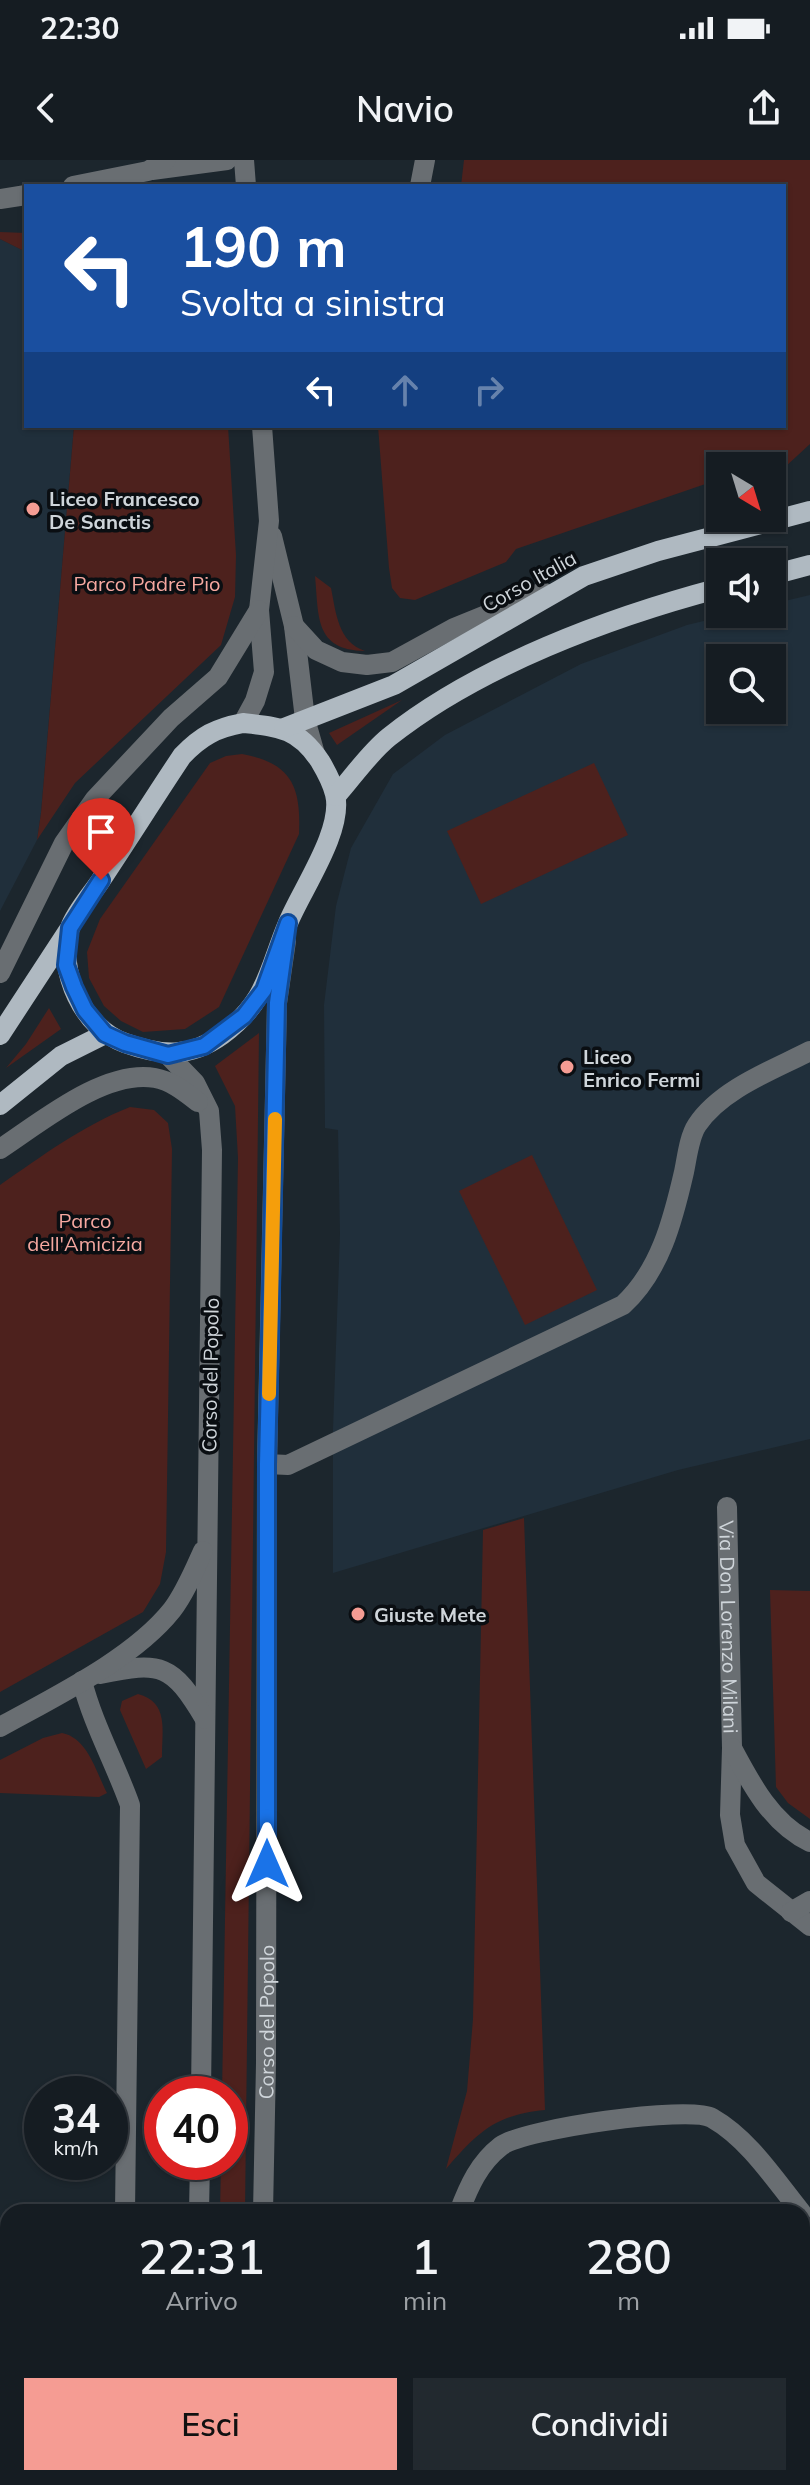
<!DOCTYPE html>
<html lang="it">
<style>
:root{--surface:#151c22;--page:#22292f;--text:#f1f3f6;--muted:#9da1a5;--line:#343a40;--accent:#f59c93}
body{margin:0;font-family:Mulish,sans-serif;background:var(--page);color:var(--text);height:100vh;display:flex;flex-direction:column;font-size:30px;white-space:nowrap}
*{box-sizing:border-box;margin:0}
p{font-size:26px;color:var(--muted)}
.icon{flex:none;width:44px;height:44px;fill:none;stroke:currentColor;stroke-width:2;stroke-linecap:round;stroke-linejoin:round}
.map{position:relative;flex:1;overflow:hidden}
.sheet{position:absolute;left:0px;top:2044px;width:810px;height:282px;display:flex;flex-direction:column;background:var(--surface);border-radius:24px 24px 0 0;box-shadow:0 2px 6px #0004,0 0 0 2px var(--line)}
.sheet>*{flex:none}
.hud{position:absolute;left:24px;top:24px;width:762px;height:244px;border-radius:0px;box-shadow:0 2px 6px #0004,0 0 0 2px var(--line);background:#1a4fa0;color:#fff;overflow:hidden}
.needle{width:52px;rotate:142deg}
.tools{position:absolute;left:706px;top:292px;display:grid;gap:16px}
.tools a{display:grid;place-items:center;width:80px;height:80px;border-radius:0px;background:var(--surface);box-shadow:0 2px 6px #0004,0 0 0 2px var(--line);font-size:40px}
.speed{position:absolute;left:24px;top:1916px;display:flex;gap:16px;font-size:40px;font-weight:700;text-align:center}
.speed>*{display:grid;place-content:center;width:104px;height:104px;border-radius:50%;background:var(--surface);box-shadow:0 2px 6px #0004,0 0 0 2px var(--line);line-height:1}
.speed small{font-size:20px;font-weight:400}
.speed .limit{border:12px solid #d22;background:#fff;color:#111}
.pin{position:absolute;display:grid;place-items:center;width:68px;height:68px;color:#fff;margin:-82px -34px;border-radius:50% 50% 50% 0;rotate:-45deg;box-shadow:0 0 8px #0007}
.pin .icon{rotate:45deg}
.me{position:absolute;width:88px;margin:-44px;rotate:0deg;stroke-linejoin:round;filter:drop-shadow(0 0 6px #0008)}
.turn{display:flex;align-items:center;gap:28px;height:168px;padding:0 24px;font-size:36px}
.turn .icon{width:104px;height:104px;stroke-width:2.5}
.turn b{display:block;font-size:56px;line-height:68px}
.lanes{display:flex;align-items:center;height:76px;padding:0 24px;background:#0003;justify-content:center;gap:40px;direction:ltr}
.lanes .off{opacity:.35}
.eta{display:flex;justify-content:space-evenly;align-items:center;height:136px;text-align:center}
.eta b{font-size:48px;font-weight:600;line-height:56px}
.action{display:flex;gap:16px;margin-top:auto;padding:16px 24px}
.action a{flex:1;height:92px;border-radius:0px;background:var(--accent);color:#111;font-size:32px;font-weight:600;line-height:92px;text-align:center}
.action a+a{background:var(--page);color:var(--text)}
.status{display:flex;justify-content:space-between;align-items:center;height:56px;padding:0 40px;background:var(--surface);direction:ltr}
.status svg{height:22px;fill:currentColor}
header{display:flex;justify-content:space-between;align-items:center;height:104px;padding:0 24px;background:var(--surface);font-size:36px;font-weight:600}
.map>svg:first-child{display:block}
.built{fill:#202f3b;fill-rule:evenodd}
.green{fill:#4d211d}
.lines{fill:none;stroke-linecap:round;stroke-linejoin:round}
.minor{stroke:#696e72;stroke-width:20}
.major{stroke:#afb9c1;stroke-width:20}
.route-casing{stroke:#114b97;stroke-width:20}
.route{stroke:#1a73e8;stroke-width:14}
.slow{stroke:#f59e0b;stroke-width:14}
.poi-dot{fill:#f59c93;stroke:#0a0e12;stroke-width:3}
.labels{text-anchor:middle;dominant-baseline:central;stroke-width:7;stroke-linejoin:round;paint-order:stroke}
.poi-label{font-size:20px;font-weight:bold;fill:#cfd5da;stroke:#0a0e12;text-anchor:start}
.street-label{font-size:20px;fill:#cfd5da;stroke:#0a0e12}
.park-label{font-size:20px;fill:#f6a8a0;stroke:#0a0e12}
</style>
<div class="status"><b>22:30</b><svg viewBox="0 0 49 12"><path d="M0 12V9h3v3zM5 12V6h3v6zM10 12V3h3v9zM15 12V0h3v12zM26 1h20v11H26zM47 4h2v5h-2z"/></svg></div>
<header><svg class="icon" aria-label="back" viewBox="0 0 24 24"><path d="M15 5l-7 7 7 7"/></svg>Navio<svg class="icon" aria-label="share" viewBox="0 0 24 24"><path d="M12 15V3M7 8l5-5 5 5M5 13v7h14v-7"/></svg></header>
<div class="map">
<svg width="810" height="2325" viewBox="0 0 810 2325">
<rect width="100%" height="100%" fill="#1c262d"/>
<g class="built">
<polygon points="0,79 26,92 26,266 74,266 41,653 37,680 0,751"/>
<path d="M810 435V1279L678 1310 333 1413V1270L340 1074 338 970 325 968 324 845 336 746 351 688 393 614 445 575 581 504 687 465 733 454H772V444ZM720 498H772V550H720Z"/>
</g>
<g class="green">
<polygon points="464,0 810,0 810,284 772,319 772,306 720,306 720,319 516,389 506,402 415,440 400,438 392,428 389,408 378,266 784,266 784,26 461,26"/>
<polygon points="0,72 26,73 26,92 0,79"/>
<polygon points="74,266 228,266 236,395 235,437 221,485 75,623 37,680 41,653"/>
<path d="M315 416 331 428C336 453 338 482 365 491 314 490 319 456 315 416Z"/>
<polygon points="402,540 337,585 329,573"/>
<path d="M242 594C292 603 301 627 299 674L219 847 185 869 143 872 121 861 104 846 89 818 87 792 100 759 210 603 226 596Z"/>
<polygon points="594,603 628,675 481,744 447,671"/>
<polygon points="49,848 61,869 6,908 26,884"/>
<polygon points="259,873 245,2052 220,2052 221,2002 230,2002 230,1934 222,1934 238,998 235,946 215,906"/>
<path d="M130 947 154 950 168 963 172 989 166 1392 160 1424 143 1452 0 1532V1025C42 996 82 966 130 947Z"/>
<polygon points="532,995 597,1130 525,1165 459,1031"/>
<path d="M524 1358 545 1950C495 1955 478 1972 446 2009L467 1931 473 1859 483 1370Z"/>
<polygon points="770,1430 810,1431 810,1659 788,1643 776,1627"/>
<path d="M138 1534C169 1542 162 1570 162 1597L146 1609 120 1550 122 1541Z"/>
<path d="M62 1573C88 1578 96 1612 107 1633L99 1637 0 1633V1600L43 1578Z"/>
</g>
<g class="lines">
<g class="minor">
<polyline points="244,0 246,26"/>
<polyline points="152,10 227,0"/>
<polyline points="73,26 148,11 166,0"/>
<polyline points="420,26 425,0"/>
<polyline points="0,39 26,35"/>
<polyline points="272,376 294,466 305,559 315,594"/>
<polyline points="294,466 316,490 342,502 367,505 392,502 454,468 543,432"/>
<polyline points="243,563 255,541 264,512 259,450 269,361 262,266"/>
<polyline points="0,813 64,683 95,639 171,558 218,517 259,450"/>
<polyline points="168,895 195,923 209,951 212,990 201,1934"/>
<path d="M0 989C40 963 104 909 155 918 172 921 185 932 198 942"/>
<path d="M267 1304 288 1305 623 1145C660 1111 673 1060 684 1012 687 998 689 977 697 965 721 929 773 910 810 891"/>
<path id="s1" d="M727 1347 732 1588 730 1655 735 1685 756 1723 810 1766"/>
<path d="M100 1514C162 1501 172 1504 205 1559"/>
<path d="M82 1521C93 1564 115 1603 130 1645L125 2052"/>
<path d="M0 1567C54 1537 133 1499 172 1450 185 1433 194 1411 203 1391"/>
<path d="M732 1588C751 1624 772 1664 810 1682"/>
<polyline points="791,1752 810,1741"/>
<polyline points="199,2052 200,2002"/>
<path id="s2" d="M263 2052 266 1903 267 1304 277 843 286 781"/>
<path d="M459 2052C469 2026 479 2003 501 1986 523 1969 689 1945 712 1958 749 1979 775 2020 801 2052"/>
<polyline points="476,2318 478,2325"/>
<polyline points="107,2325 107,2318"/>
<polyline points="196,2325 196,2318"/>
<polyline points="258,2325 258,2318"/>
</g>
<g class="major">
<polyline points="772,415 810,405"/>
<path d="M243 563C279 567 298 568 320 601 326 611 332 622 335 634 344 670 302 729 288 763 268 810 268 841 222 875 190 898 161 896 125 883 84 869 56 811 70 768 75 753 90 736 99 723 127 681 154 638 182 596 201 576 216 568 243 563Z"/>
<polyline points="284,568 394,525 584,416 658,391 810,351"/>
<path d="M336 636C353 617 369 593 389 577 478 506 610 457 720 428"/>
<polyline points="0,875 68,771"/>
<polyline points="0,945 61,896 105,874"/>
</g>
</g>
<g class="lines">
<g class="route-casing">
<polyline id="route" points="101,720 70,768 66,805 74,827 85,850 105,874 125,883 168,895 204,886 244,856 264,830 288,763 277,843 270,1177 267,1304 267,1704"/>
</g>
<use href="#route" class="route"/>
<polyline class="slow" points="269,1234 275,959"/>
</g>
<g class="poi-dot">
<circle cx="33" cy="349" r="8"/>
<circle cx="567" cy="907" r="8"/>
<circle cx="358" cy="1454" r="8"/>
</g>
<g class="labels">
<g class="poi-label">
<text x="49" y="338">Liceo Francesco<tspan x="49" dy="23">De Sanctis</tspan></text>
<text x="583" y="896">Liceo<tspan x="583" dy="23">Enrico Fermi</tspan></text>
<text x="374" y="1454">Giuste Mete</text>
</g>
<g class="street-label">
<text transform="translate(529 421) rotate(-29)">Corso Italia</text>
<text transform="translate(210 1215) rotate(-89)">Corso del Popolo</text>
<text stroke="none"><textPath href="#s1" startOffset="120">Via Don Lorenzo Milani</textPath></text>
<text stroke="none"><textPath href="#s2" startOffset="190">Corso del Popolo</textPath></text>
</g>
<g class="park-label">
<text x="147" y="423">Parco Padre Pio</text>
<text x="85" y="1060">Parco<tspan x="85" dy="23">dell'Amicizia</tspan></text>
</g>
</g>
</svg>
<div class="tools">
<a><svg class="needle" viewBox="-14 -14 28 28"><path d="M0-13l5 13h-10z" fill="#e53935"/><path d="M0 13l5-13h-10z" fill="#9da1a5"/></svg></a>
<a><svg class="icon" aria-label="sound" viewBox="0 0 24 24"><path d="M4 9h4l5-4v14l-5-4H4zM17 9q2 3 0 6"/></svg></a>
<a><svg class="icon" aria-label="search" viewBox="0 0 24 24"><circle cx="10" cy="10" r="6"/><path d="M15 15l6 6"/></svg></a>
</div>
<div class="speed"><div>34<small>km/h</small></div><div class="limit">40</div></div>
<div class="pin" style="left:101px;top:720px;background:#d93025"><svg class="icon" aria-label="arrive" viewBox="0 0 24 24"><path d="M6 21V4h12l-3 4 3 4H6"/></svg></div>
<svg class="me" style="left:267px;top:1704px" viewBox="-20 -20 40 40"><path d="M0-17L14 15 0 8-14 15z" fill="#1a73e8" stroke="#fff" stroke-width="4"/></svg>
<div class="hud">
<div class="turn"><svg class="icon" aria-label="left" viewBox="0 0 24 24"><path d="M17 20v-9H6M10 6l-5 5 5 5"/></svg><div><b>190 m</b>Svolta a sinistra</div></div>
<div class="lanes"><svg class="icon" aria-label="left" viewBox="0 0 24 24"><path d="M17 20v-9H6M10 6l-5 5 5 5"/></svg><svg class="icon off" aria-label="ahead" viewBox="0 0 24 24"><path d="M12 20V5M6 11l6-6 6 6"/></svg><svg class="icon off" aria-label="right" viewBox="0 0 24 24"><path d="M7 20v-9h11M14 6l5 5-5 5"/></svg></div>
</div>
<section class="sheet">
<div class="eta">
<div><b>22:31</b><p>Arrivo</p></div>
<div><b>1</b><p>min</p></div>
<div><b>280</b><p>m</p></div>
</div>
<div class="action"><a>Esci</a><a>Condividi</a></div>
</section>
</div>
